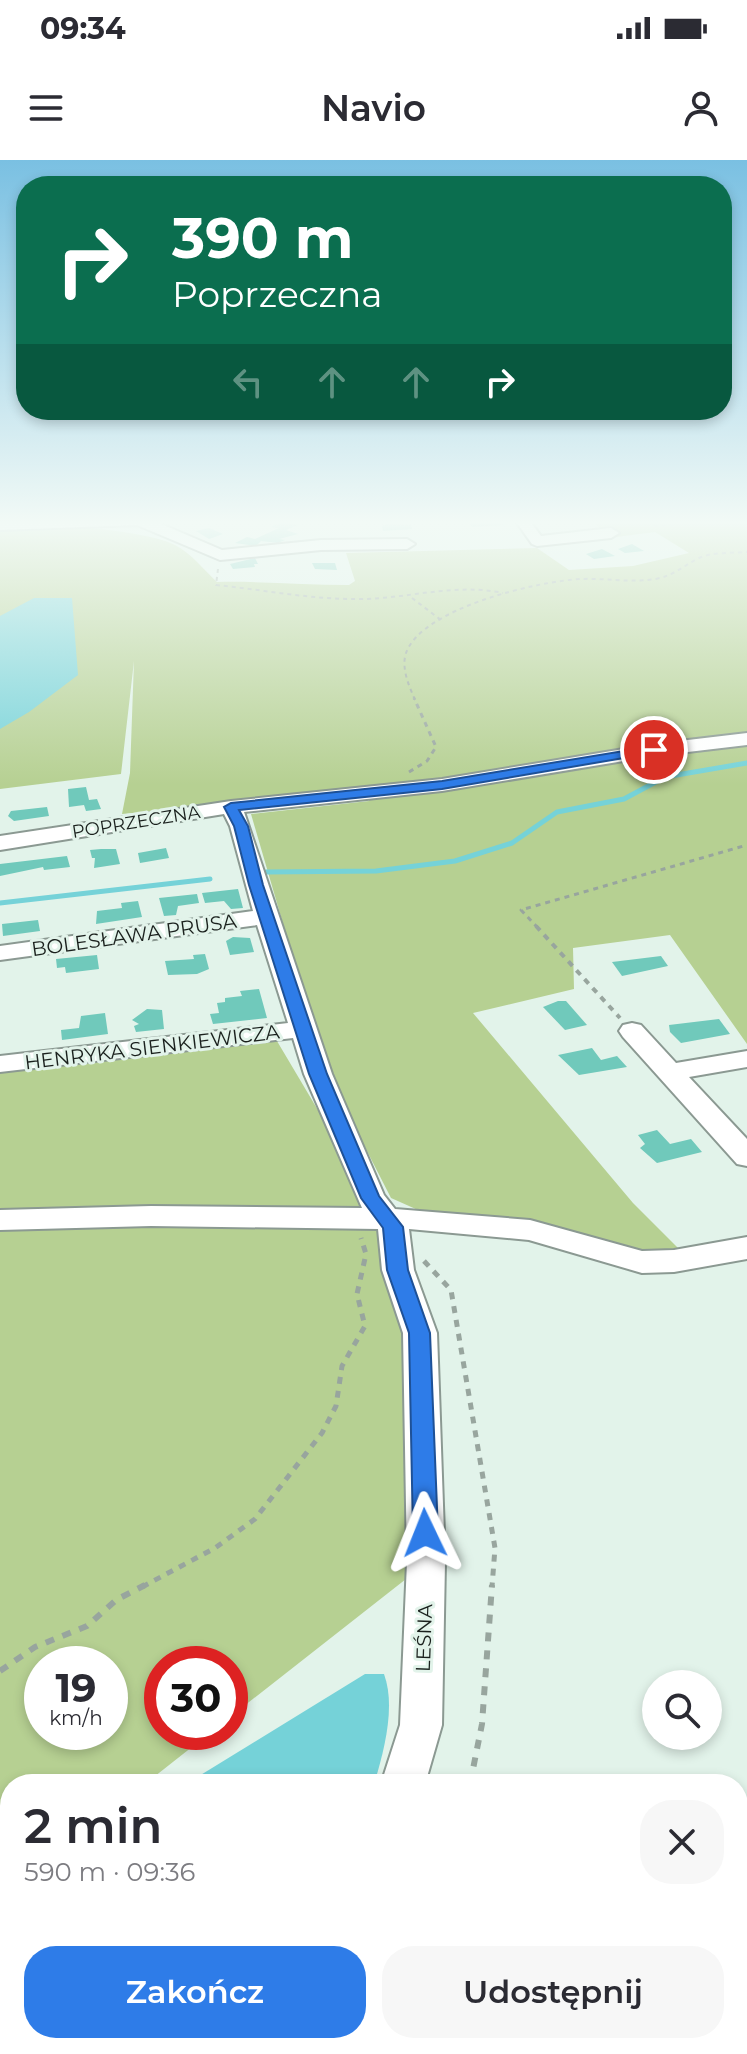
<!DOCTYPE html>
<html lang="pl">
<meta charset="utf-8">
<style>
:root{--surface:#fff;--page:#f7f7f7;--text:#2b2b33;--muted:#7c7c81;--accent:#2e7ce8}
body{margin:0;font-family:Montserrat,sans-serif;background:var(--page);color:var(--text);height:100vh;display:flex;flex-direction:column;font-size:30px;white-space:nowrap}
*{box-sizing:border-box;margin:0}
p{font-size:26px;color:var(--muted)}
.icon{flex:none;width:44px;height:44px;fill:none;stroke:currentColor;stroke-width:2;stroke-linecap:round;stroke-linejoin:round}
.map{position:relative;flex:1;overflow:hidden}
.drawer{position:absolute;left:0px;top:1614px;width:748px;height:280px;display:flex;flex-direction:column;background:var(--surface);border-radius:32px 32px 0 0;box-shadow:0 4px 12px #0003}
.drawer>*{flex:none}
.hud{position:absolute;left:16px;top:16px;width:716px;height:244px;border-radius:32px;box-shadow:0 4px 12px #0003;background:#0b6e4f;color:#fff;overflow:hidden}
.controls{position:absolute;left:642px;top:1510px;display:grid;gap:16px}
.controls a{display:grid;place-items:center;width:80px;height:80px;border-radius:50%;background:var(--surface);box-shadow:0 4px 12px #0003;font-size:40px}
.speed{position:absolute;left:24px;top:1486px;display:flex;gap:16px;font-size:40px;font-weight:700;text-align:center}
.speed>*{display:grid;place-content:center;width:104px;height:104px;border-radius:50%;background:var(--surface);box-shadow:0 4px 12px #0003;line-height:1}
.speed small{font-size:20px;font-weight:400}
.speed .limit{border:12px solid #d22;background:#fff;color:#111}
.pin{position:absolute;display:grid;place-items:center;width:68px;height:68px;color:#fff;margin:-34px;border:4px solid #fff;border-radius:50%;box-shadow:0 2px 8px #0007}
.me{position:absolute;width:88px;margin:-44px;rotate:358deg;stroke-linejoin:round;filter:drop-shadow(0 0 6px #0008)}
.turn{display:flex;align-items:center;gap:28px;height:168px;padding:0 24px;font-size:36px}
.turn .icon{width:104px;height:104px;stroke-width:2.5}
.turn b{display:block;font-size:56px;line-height:68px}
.lanes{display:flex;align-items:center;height:76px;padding:0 24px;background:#0003;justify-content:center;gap:40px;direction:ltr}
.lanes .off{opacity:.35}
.round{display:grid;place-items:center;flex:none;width:84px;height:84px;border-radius:32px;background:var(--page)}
.headline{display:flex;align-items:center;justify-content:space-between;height:136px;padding:0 24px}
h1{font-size:48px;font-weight:600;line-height:60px}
.button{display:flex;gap:16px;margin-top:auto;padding:16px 24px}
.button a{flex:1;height:92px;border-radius:32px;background:var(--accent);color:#fff;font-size:32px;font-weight:600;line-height:92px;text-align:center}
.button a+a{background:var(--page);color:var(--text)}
.status{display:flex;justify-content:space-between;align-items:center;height:56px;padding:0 40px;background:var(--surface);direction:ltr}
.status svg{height:22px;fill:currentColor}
header{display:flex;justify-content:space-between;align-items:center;height:104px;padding:0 24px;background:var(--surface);font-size:36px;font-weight:600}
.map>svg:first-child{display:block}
.green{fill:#b6d092;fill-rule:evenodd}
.water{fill:#75d2d8}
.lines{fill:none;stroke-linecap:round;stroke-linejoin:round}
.stream{stroke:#75d2d8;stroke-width:5}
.building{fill:#70c9bb}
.minor-casing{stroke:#8b9992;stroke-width:4}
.path-far4{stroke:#98a59e;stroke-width:2;stroke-dasharray:4 4;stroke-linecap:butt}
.path-far3{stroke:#98a59e;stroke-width:3;stroke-dasharray:5 5;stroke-linecap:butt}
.path-far2{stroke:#98a59e;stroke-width:4;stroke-dasharray:6 6;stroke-linecap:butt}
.path-far1{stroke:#98a59e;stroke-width:5;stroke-dasharray:7 7;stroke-linecap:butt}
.path{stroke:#98a59e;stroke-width:6;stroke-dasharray:9 9;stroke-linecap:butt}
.minor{fill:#fff;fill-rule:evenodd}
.route{fill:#2e7ce8;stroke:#1e5197;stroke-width:2}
.labels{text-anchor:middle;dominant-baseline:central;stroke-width:6;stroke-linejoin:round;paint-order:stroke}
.far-street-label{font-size:18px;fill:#1a201d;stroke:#e2f3ea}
.street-label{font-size:20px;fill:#1a201d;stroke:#e2f3ea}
</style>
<div class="status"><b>09:34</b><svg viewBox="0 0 49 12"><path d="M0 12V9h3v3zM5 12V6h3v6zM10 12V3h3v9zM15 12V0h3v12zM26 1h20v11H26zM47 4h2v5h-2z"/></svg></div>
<header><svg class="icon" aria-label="menu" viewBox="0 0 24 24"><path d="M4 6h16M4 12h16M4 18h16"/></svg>Navio<svg class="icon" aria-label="person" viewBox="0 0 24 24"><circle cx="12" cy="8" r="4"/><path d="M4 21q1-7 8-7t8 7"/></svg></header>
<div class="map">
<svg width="747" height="1894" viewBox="0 0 747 1894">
<rect width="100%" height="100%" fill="#e2f3ea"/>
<g class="green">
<path d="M592 360H747V884L670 775 573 788 574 829 473 853 633 1043 682 1092 655 1095 485 1058 418 1050 391 1038 326 911 251 654 369 641 370 630 122 654 130 613 134 501 121 614 0 629V372C34 360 143 369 175 385 191 393 204 410 217 422 262 421 305 425 349 425L355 421 346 393 537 388 569 410 633 406 689 393 655 372 608 378Z"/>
<path d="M274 876 360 1021 392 1065 420 1216 406 1419 230 1557V1504H162V1572H211L145 1624H10V1729L0 1736V909ZM42 1504H110V1572H42Z"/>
</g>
<g class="water">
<polygon points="34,438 72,438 78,515 29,552 0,569 0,456"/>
<path d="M365 1514H384C396 1546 384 1592 374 1624H186Z"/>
<polygon points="10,1795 10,1884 56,1884 43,1894 0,1894 0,1801"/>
</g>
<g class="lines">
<g class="stream">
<polyline points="266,712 376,711 455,701 512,683 557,652 624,639 665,617 747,603"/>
<polyline points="0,743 210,719"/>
</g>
</g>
<g class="building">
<polygon points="475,360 494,360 505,365 472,367 469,362"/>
<polygon points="283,361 298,365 286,370 298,374 279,379 285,380 278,383 261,381 256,386 235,383 247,377 255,379 279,368 271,367"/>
<polygon points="387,364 411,365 412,369 383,371 382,366"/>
<polygon points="209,368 223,374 209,379 196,371"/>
<polygon points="632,384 644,391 625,393 618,389"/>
<polygon points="602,389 615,396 594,399 586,394"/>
<polygon points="255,398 258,404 254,404 255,407 233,409 230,404"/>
<polygon points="312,403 335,403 337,410 315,409"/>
<polygon points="86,627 89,640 97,639 101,649 86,651 84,645 69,647 68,629"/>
<polygon points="47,647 49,656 14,661 8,656 11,651"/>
<polygon points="166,688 169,698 140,703 138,693"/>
<polygon points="101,689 116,689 120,704 94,708 95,698 92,698 90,690"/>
<polygon points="67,696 70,707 44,710 43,707 0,716 0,704"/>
<polygon points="238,729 243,748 231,749 224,741 205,743 202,733"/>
<polygon points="197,734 199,743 178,746 176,755 164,756 159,738"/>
<polygon points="138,741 142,757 96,764 97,751 122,748 121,743"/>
<polygon points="38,760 40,771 3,776 2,764"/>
<polygon points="233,777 250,778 254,792 230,795 226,781"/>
<polygon points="205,794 209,809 197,814 168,815 165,801 194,799 193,795"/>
<polygon points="97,795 99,809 66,813 65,807 57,808 56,799"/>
<polygon points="661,796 668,806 622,816 612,802"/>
<polygon points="259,829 267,858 213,864 210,854 219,853 217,843 225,842 225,838 242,836 240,831"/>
<polygon points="558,841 566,841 587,865 565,870 543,847"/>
<polygon points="147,849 162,850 164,869 136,872 134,866 139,864 132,860"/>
<polygon points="105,853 108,874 62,880 61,870 79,868 81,856"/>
<polygon points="719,859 730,874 681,883 670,872 669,865"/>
<polygon points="592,888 601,900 617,896 627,907 579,915 558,895"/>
<polygon points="657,970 670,984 691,979 702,992 657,1003 640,988 645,984 638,975"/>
</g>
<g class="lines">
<g class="minor-casing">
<g id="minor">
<polygon points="152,360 222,390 321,380 407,379 415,384 407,389 321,390 220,400 137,365 0,370 0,362"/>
<polygon points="515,360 529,360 541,376 611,368 619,373 611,378 537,386 532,384"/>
<polygon points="747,573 747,585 654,596 442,631 244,652 332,914 384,1035 395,1049 530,1060 642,1091 674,1090 747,1077 747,1099 674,1112 642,1113 529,1080 409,1069 414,1110 437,1173 445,1402 442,1565 425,1624 381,1624 400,1565 407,1402 403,1173 382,1110 378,1069 151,1066 0,1070 0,1050 151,1046 362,1048 304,914 293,878 0,912 0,896 288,863 257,765 0,800 0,786 253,751 230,666 224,654 0,690 0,676 231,641 442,619 654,584"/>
<polygon points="632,863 641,865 676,903 747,891 747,907 689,917 747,979 747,1006 737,1004 623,877 619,871 623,865"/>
<polygon points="308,1884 358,1884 359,1894 309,1894"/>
</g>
</g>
<g class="path-far4">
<polyline points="631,360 658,366 703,360"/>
<path d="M218 409 216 425C265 430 314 440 363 439 410 438 456 423 503 433"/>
<polyline points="412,438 441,460"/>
<path d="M415 540C409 526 401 508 406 493 422 448 538 421 581 419 606 418 630 423 655 419 673 416 683 406 699 398 711 392 733 393 747 392"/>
</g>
<g class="path-far3">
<polyline points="409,612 427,601 436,587 414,538"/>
<polyline points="538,768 521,750 747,685"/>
</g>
<polyline class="path-far2" points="536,766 620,858"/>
<g class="path-far1">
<polyline points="424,1101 451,1130 495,1388 492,1427"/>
<polyline points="142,1427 215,1388 255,1359 322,1273 336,1246 342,1206 365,1166 357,1134 366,1094 361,1078"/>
</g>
<g class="path">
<polyline points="0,1511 35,1487 87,1466 116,1440 145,1425"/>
<polyline points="470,1624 482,1564 492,1425"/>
<polyline points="422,1884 422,1894"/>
</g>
<use href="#minor" class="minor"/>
</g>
<linearGradient id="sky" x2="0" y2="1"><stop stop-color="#7ac0e2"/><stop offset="0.58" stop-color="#f2faf6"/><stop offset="1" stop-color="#f2faf6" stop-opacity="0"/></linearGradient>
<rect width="747" height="625" fill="url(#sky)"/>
<polygon class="route" points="654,586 661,590 659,592 442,629 239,650 248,666 263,725 327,914 379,1036 403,1067 408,1110 430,1173 438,1373 434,1381 425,1383 417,1381 413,1373 409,1173 387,1110 383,1068 361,1038 309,914 249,725 234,666 224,647 231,643 442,621"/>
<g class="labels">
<g class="far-street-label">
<text transform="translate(136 662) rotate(-9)">POPRZECZNA</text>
</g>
<g class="street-label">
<text transform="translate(134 775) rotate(-8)">BOLESŁAWA PRUSA</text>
<text transform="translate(152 887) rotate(-7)">HENRYKA SIENKIEWICZA</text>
<text transform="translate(424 1478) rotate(-88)">LEŚNA</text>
</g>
</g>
</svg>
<div class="controls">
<a><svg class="icon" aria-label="search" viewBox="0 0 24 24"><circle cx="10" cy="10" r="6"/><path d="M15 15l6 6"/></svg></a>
</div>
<div class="speed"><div>19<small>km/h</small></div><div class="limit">30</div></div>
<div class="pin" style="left:654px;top:590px;background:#d93025"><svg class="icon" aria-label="arrive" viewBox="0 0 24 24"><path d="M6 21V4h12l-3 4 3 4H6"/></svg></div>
<svg class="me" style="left:425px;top:1373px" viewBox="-20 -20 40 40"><path d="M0-17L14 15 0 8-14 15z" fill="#2e7ce8" stroke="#fff" stroke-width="4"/></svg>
<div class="hud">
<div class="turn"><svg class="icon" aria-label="right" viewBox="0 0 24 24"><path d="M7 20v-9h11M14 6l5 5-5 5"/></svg><div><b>390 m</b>Poprzeczna</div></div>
<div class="lanes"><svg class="icon off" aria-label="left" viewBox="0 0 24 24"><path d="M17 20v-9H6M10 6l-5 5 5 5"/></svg><svg class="icon off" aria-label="ahead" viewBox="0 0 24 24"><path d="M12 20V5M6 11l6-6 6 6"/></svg><svg class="icon off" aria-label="ahead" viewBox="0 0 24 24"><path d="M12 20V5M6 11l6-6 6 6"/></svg><svg class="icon" aria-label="right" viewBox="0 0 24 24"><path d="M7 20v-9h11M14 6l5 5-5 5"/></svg></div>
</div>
<section class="drawer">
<div class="headline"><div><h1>2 min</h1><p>590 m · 09:36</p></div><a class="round"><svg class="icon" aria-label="close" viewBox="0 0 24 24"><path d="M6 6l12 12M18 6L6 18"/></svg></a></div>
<div class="button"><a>Zakończ</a><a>Udostępnij</a></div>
</section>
</div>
